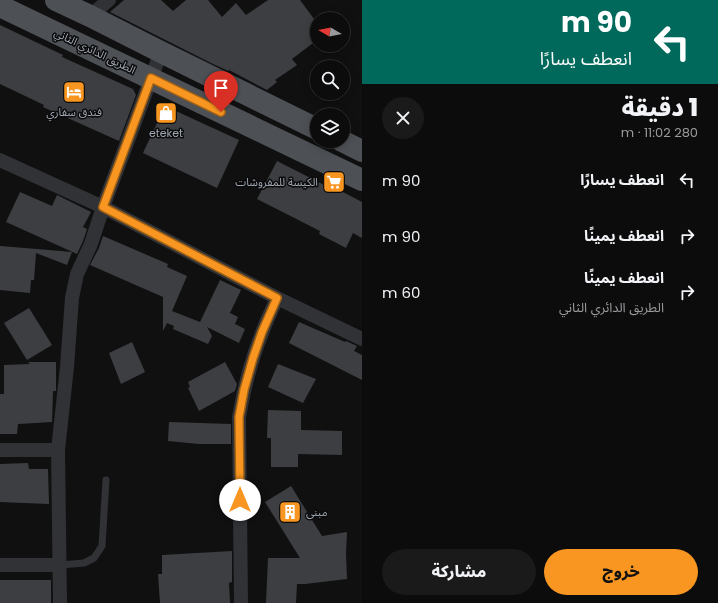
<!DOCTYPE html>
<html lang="ar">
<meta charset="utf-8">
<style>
:root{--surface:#0c0c0d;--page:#1a1a1b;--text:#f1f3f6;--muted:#9a9b9d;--line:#2c2c2e;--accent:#f89621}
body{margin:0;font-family:Poppins,"Noto Sans Arabic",sans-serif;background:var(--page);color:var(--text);direction:rtl;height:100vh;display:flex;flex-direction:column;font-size:15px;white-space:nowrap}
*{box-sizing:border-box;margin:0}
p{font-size:13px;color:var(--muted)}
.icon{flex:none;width:22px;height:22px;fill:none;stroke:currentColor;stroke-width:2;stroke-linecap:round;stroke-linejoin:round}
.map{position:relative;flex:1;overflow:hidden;direction:ltr}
.sheet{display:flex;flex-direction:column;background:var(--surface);width:356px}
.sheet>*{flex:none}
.banner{background:#00695c;color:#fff;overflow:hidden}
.needle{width:26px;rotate:279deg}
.buttons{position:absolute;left:310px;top:12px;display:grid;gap:8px}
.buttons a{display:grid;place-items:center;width:40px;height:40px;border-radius:50%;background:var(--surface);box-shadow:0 2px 10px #0003,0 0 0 1px var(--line);font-size:20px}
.pin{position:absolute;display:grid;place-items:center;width:34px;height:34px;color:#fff;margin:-41px -17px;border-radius:50% 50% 50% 0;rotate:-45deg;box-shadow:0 0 4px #0007}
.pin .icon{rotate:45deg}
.me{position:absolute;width:44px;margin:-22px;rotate:0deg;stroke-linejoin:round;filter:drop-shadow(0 0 3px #0008)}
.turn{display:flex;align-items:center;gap:14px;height:84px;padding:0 20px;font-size:18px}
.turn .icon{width:52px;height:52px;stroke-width:2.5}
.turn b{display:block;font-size:28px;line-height:34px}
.round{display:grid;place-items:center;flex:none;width:42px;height:42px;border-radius:21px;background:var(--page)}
.headline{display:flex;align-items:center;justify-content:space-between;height:68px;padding:0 20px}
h1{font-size:24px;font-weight:800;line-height:30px}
.action{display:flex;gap:8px;margin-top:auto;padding:8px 20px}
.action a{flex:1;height:46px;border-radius:24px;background:var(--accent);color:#111;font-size:16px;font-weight:800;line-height:46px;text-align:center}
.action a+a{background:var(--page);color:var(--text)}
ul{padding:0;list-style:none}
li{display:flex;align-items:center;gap:12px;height:56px;padding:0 20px}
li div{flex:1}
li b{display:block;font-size:15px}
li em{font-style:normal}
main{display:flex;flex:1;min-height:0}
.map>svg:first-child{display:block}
.building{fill:#3c3e41}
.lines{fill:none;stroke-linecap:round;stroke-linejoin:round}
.lane{stroke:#313236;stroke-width:7}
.street{stroke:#313236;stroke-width:14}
.primary{stroke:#4d5055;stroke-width:22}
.route-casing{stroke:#a16215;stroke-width:10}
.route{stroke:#f89621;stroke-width:7}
.labels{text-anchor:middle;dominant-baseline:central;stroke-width:3;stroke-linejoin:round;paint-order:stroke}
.street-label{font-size:11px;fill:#a0a8b3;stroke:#0b0b0c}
.poi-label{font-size:11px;fill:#a0a8b3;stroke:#0b0b0c}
</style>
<main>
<section class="sheet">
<div class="banner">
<div class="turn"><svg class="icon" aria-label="left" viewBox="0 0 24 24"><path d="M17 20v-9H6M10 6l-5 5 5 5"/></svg><div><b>90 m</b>انعطف يسارًا</div></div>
</div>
<div class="headline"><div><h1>1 دقيقة</h1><p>280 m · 11:02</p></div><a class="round"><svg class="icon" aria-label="close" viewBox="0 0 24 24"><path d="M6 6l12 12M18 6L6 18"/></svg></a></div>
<ul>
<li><svg class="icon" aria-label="left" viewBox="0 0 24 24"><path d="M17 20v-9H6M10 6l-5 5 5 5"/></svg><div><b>انعطف يسارًا</b></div><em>90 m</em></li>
<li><svg class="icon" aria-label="right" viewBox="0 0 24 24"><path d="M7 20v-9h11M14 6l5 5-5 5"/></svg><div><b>انعطف يمينًا</b></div><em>90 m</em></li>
<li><svg class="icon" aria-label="right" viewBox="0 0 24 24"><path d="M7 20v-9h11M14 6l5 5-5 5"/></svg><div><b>انعطف يمينًا</b><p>الطريق الدائري الثاني</p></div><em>60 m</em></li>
</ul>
<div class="action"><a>خروج</a><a>مشاركة</a></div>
</section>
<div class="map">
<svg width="362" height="603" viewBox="0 0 362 603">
<rect width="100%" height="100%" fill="#101011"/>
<g class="building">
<polygon points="124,0 161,0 173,11 186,0 208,0 222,17 236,3 246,15 268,0 300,0 317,23 317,40 292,59 297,65 275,80 277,82 267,90 229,70 228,71 211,63 110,12"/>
<polygon points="0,25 63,55 62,57 133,89 136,95 119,141 43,107 44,105 0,84"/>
<polygon points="165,106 239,140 217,188 143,153"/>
<polygon points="277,161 340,193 341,191 362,202 362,238 353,233 346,248 319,234 320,231 257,199"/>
<polygon points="20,192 52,206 57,195 91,212 83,227 87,229 83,241 77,254 6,222"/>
<polygon points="103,236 168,264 167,267 187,276 172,311 200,322 220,280 241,290 230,313 238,317 235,324 245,329 239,343 207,327 212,336 208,344 173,329 174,326 167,323 163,331 163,297 90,265 99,248"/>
<polygon points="0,246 37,249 72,252 67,265 36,253 34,280 31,280 30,293 0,290"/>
<polygon points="29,308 52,345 27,360 4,323"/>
<polygon points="299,322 345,342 346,341 357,346 354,351 362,355 362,380 289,343"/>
<polygon points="132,342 145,372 121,384 109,353"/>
<polygon points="28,362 56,362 56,391 53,391 52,422 18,424 17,434 0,434 0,394 4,394 4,365 30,364"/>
<polygon points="225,362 237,384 235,391 199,411 188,388 190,387 188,382"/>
<polygon points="278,364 316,379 303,403 268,387"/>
<polygon points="268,410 301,411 301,430 342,431 342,455 298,454 298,467 271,467 271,438 267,438"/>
<polygon points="169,422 231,424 231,444 199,444 168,441"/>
<polygon points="28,463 29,469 48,469 49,504 0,502 0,464"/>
<polygon points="291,486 322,536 347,532 346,554 347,579 305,584 297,584 296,603 266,603 268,558 300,558 265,502"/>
<polygon points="232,551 232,582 229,583 230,603 160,603 158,574 162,574 162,555"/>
<rect x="0" y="580" width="51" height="23"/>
</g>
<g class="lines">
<polyline class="lane" points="60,565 84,563 94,558 102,546 106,480"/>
<g class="street">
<polyline points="90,16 109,0"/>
<polyline points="0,160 103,207 277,298 362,339"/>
<polyline points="0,450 58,450"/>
<polyline points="0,565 60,565"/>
<polyline points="60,603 58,450 67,367 72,298 77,274 91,244 103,207 161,52"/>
<path d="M241 603 239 417C244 388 251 360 262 333 266 321 272 310 277 298"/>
</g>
<g class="primary">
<polyline points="56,0 90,16 161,52 317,129"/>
<polyline points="0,6 362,180"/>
<polyline points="342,141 362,151"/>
</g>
</g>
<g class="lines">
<g class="route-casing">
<polyline id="route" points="221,112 151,78 103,207 277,298 262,332 253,358 244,390 239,417 240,500"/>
</g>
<use href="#route" class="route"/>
</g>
<defs>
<g id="hotel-square" transform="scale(1.15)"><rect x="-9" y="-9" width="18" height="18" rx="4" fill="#f89621" stroke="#0b0b0c"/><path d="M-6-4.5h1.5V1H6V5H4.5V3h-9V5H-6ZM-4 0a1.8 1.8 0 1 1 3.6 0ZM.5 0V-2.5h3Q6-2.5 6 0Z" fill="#fff"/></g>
<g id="shop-square" transform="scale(1.15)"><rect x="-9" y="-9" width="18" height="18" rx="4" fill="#f89621" stroke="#0b0b0c"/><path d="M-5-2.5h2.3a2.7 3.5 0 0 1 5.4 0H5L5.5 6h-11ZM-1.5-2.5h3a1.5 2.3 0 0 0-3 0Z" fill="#fff"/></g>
<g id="supermarket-square" transform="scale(1.15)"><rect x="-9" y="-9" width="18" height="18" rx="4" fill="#f89621" stroke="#0b0b0c"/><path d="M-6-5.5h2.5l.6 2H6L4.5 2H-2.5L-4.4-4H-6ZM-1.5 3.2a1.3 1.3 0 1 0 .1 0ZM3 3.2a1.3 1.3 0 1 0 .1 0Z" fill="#fff"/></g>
<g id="building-square" transform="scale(1.15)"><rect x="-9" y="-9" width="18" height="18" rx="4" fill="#f89621" stroke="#0b0b0c"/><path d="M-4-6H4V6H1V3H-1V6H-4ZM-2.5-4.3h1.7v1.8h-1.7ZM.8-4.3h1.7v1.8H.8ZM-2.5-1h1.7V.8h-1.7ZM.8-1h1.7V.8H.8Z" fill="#fff"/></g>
</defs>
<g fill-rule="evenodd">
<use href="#hotel-square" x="74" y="92"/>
<use href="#shop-square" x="166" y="113"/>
<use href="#supermarket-square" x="334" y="182"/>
<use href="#building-square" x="290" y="512"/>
</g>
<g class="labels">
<g class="street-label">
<text transform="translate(95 51) rotate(26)">الطريق الدائري الثاني</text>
</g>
<g class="poi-label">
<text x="74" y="112">فندق سفاري</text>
<text x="166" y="133">eteket</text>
<text x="318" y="182" text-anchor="end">الكيسة للمفروشات</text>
<text x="306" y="512" text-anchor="start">مبنى</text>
</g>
</g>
</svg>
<div class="buttons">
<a><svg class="needle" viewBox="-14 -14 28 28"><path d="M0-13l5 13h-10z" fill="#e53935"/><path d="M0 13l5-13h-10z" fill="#9a9b9d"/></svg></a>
<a><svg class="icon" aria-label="search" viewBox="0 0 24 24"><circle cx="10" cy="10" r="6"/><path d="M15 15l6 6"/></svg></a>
<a><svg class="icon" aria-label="layers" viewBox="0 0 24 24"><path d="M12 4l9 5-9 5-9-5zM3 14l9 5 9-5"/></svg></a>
</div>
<div class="pin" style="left:221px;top:112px;background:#d93025"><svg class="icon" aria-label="arrive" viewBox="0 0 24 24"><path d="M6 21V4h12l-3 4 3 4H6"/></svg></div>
<svg class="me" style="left:240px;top:500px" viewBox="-20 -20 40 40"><circle r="19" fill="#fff"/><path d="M0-13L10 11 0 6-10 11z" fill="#f89621"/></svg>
</div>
</main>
